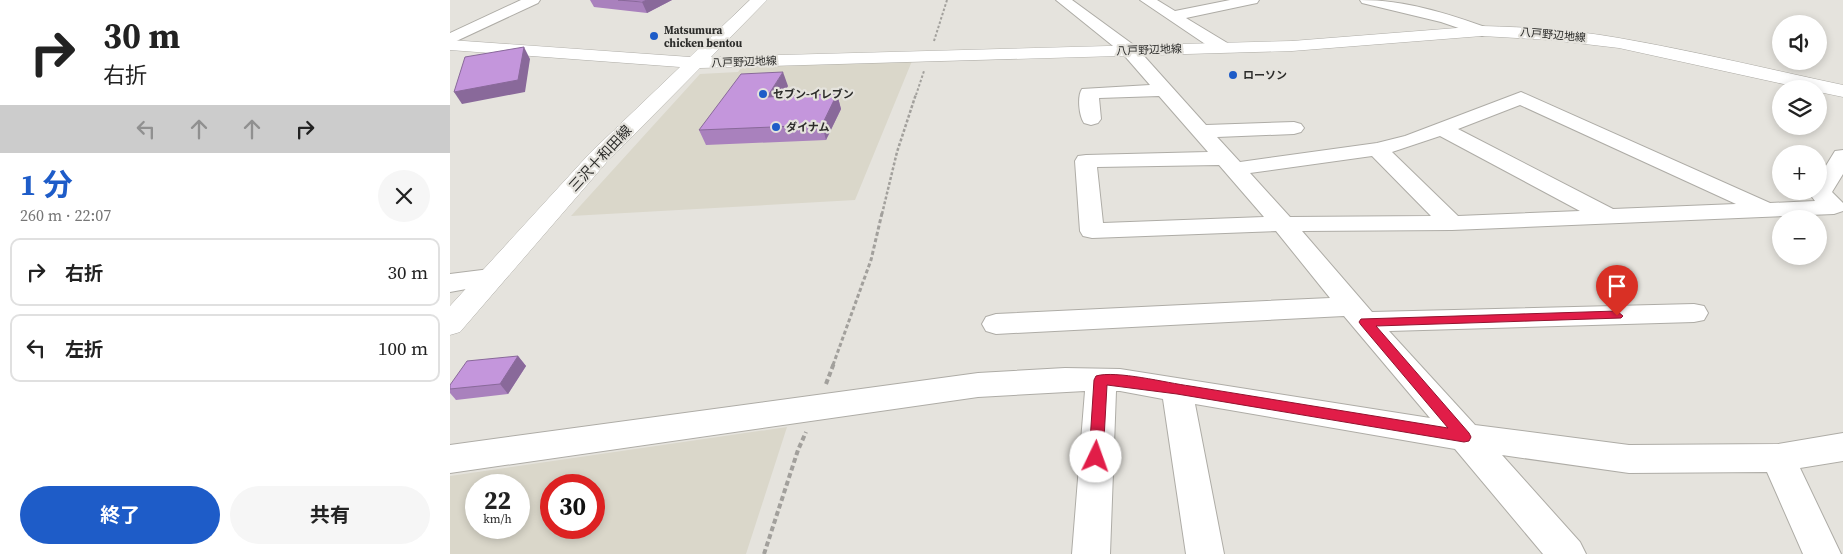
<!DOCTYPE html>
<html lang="ja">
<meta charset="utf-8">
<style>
:root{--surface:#fff;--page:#f6f6f6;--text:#222;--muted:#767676;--line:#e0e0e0;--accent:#1e5cc8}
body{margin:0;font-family:"Source Serif 4","Noto Sans JP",serif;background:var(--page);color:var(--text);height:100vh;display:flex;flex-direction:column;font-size:19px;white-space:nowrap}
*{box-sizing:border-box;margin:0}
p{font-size:16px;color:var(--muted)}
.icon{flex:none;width:28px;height:28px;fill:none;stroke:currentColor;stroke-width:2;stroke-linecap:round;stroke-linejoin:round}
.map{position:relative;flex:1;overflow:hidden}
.side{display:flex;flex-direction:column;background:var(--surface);width:450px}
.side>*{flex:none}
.hud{background:#fff;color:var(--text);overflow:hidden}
.controls{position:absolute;left:1322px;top:15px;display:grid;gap:10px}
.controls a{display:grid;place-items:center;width:55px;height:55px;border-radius:50%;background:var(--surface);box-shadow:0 2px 8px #0003;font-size:25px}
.speed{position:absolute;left:15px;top:474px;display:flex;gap:10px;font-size:25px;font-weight:700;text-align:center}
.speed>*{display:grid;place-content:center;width:65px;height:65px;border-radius:50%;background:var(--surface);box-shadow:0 2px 8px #0003;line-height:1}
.speed small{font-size:12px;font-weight:400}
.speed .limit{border:8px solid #d22;background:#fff;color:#111}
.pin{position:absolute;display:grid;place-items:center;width:42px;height:42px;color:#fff;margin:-51px -21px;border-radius:50% 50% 50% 0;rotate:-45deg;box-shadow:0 0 5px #0007}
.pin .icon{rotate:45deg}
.me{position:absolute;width:55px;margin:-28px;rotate:3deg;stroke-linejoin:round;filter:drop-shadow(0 0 4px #0008)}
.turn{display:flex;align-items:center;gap:18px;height:105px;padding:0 20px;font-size:22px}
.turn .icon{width:65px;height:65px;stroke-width:2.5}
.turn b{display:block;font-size:35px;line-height:42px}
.lanes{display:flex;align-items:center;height:48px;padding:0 20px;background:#0003;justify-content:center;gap:25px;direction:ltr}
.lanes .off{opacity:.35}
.round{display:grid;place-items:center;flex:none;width:52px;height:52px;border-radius:26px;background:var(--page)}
.summary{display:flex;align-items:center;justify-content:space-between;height:85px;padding:0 20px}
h1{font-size:30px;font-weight:700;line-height:38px;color:var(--accent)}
.button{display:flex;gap:10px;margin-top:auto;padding:10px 20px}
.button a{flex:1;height:58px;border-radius:30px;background:var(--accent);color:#fff;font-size:20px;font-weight:700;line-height:58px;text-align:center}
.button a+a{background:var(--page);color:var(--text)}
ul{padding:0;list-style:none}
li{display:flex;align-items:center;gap:15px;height:68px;margin:0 10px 8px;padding:0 10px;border:2px solid var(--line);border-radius:10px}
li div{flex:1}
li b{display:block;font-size:19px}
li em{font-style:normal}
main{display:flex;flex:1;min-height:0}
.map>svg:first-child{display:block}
.built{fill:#dad7ca;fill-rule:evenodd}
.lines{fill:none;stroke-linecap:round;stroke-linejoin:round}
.minor-casing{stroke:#aeaca6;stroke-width:2}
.major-casing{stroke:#aeaca6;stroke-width:1}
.path-far3{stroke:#a2a09c;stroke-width:2;stroke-dasharray:2.5 2;stroke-linecap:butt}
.path-far2{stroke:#a2a09c;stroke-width:2.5;stroke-dasharray:3 2;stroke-linecap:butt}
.path-far1{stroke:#a2a09c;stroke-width:3;stroke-dasharray:4 2.5;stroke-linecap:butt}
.path{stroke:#a2a09c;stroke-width:4;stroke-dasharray:5 3;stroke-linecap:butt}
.minor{fill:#fff;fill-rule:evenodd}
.major{fill:#fff;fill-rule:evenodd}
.wall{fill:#a981bd}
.shaded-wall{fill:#89699a}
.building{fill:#c496dc;stroke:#89699a}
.route{fill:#e11d48;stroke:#92132f}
.poi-dot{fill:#1e5cc8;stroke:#e5e3dd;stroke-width:2}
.labels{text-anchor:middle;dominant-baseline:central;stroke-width:4.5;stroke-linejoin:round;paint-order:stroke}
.far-poi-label{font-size:11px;font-weight:bold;fill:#2c2c2a;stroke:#e5e3dd;text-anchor:start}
.far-street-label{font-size:11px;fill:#2c2c2a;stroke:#e5e3dd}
.street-label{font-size:14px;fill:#2c2c2a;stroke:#e5e3dd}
</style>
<main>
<section class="side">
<div class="hud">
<div class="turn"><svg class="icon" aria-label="right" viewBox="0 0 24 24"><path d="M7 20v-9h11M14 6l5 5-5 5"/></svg><div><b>30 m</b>右折</div></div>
<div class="lanes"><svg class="icon off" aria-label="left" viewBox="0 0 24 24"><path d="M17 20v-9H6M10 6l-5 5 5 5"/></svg><svg class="icon off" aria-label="ahead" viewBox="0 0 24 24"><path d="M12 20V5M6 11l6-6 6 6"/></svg><svg class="icon off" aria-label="ahead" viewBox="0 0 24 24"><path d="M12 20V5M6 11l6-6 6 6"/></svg><svg class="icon" aria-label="right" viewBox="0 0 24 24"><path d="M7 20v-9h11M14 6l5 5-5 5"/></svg></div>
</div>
<div class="summary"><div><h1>1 分</h1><p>260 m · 22:07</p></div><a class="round"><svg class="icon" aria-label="close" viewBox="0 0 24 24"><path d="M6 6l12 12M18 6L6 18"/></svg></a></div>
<ul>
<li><svg class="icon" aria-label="right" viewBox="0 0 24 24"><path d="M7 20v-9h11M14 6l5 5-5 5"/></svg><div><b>右折</b></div><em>30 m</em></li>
<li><svg class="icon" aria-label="left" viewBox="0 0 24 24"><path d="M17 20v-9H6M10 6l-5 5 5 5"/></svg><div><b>左折</b></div><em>100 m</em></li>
</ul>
<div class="button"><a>終了</a><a>共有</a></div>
</section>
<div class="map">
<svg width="1393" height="554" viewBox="0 0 1393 554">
<rect width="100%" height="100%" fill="#e5e3dd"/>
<g class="built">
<polygon points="462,61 405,200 121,216 250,74 288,72 292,67"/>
<path d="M337 427 296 554H0V476ZM26 485H69V528H26ZM101 485H144V528H101Z"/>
</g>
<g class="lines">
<g class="minor-casing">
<g id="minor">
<polygon points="71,0 90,0 88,3 0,44 0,33"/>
<path d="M606 0H622L685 46 756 125 844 122 851 124 854 128 851 132 844 134 767 137 790 162 927 143 955 136 1071 92 1320 203 1365 201 1359 193 1360 191H1369V177L1385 151 1393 150V174L1382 192 1393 203V211L1384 214 1002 230 852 231 922 312 1244 304 1254 306 1258 313 1254 320 1244 322 939 331 1025 425 1179 445 1328 444 1393 433V461L1350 468 1391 554H1353L1317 472 1179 473 1052 455 1130 542 1136 554H1093L1005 449 745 404 774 554H736L713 399 670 391H666L660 554H622L635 391 528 397 0 473V445L528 373 615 368 670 369 980 418 894 316 546 334 536 331 532 324 536 317 546 314 880 298 826 231 642 238 633 236 630 231 625 161 628 156 636 155 758 152 709 96 649 98 651 119 648 123 641 125 634 123C629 116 627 96 632 89L700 85 673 54ZM1070 105 1286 204 1163 209 1008 129ZM990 136 1130 211 1008 216 942 152ZM922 156 981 216 840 217 800 173ZM769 165 814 217 653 223 647 167Z"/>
<polygon points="690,0 707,0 725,11 780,0 809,0 807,3 802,4 736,18 779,44 781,48 779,52 767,52"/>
<path d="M910 0C955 0 996 13 1038 28L1040 31 1038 34 1032 36 991 22 912 3Z"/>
<polygon points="40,269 49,271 53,277 49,283 0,292 0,274"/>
</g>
</g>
<g class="major-casing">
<path id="major" d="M300 0H317L261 57 842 41 1032 26C1078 27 1124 30 1169 38 1244 51 1318 69 1393 85V97L1369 92V89H1356L1169 48 1101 40 1032 36 842 51 250 68 156 163 10 332 0 335V306L140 153 230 67 0 50V40L240 57Z"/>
</g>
<g class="path-far3">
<polyline points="484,41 497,0"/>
<polyline points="466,95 474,71"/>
</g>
<polyline class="path-far2" points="432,214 447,152 466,94"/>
<polyline class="path-far1" points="383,365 421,260 432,213"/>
<g class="path">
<polyline points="376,384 384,363"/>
<polyline points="314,554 348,450 356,432"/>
</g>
<use href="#minor" class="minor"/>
<use href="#major" class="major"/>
</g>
<g class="wall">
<polygon points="140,0 222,0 197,13 144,7"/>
<polygon points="338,86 332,96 387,94 391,109 376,140 256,145 249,130"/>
<polygon points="68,356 76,366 58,394 6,400 0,393 0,385"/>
</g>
<g class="shaded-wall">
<polygon points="197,0 222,0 197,13 192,2"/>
<polygon points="74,47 80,59 75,92 12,104 4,92"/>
<polygon points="333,72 338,86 322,112 317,97"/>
<polygon points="387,94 391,109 376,140 372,125"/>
<polygon points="68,356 76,366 58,394 50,384"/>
</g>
<g class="building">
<polygon points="168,0 197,0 192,2"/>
<polygon points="74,47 68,80 4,92 15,57"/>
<polygon points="333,72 317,97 387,94 372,125 249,130 291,74"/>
<polygon points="68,356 50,384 0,389 0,385 17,361"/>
</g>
<path class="route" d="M1167 311 1173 316 1171 318 926 326 1019 433 1021 437 1019 441 1014 442 727 394 657 385 653 457 651 461 646 463 641 461 639 457 644 380 646 376C666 370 717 383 740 386 826 400 912 414 998 428L911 325 909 322 911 319Z"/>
<g class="poi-dot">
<circle cx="204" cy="36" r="5"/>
<circle cx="783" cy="75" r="5"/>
<circle cx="313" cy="94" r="5"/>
<circle cx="326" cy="127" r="5"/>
</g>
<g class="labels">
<g class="far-poi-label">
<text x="214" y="30">Matsumura<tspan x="214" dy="13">chicken bentou</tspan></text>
<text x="793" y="75">ローソン</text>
<text x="323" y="94">セブン-イレブン</text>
<text x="336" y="127">ダイナム</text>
</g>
<g class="far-street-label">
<text transform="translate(1103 35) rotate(5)">八戸野辺地線</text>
<text transform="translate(699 50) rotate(-2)">八戸野辺地線</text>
<text transform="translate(294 62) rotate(-2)">八戸野辺地線</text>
</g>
<g class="street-label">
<text transform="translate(150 158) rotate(-47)">三沢十和田線</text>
</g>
</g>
</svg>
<div class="controls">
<a><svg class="icon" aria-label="sound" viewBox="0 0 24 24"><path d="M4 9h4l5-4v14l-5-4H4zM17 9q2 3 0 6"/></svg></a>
<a><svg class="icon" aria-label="layers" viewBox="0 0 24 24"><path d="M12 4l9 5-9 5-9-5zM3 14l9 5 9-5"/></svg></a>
<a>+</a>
<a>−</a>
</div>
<div class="speed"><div>22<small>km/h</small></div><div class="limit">30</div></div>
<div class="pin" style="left:1167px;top:316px;background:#d93025"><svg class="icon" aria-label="arrive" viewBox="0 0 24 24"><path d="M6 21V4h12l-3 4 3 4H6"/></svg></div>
<svg class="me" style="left:646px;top:457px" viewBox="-20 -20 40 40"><circle r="19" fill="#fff"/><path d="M0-13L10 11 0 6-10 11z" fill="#e11d48"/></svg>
</div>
</main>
